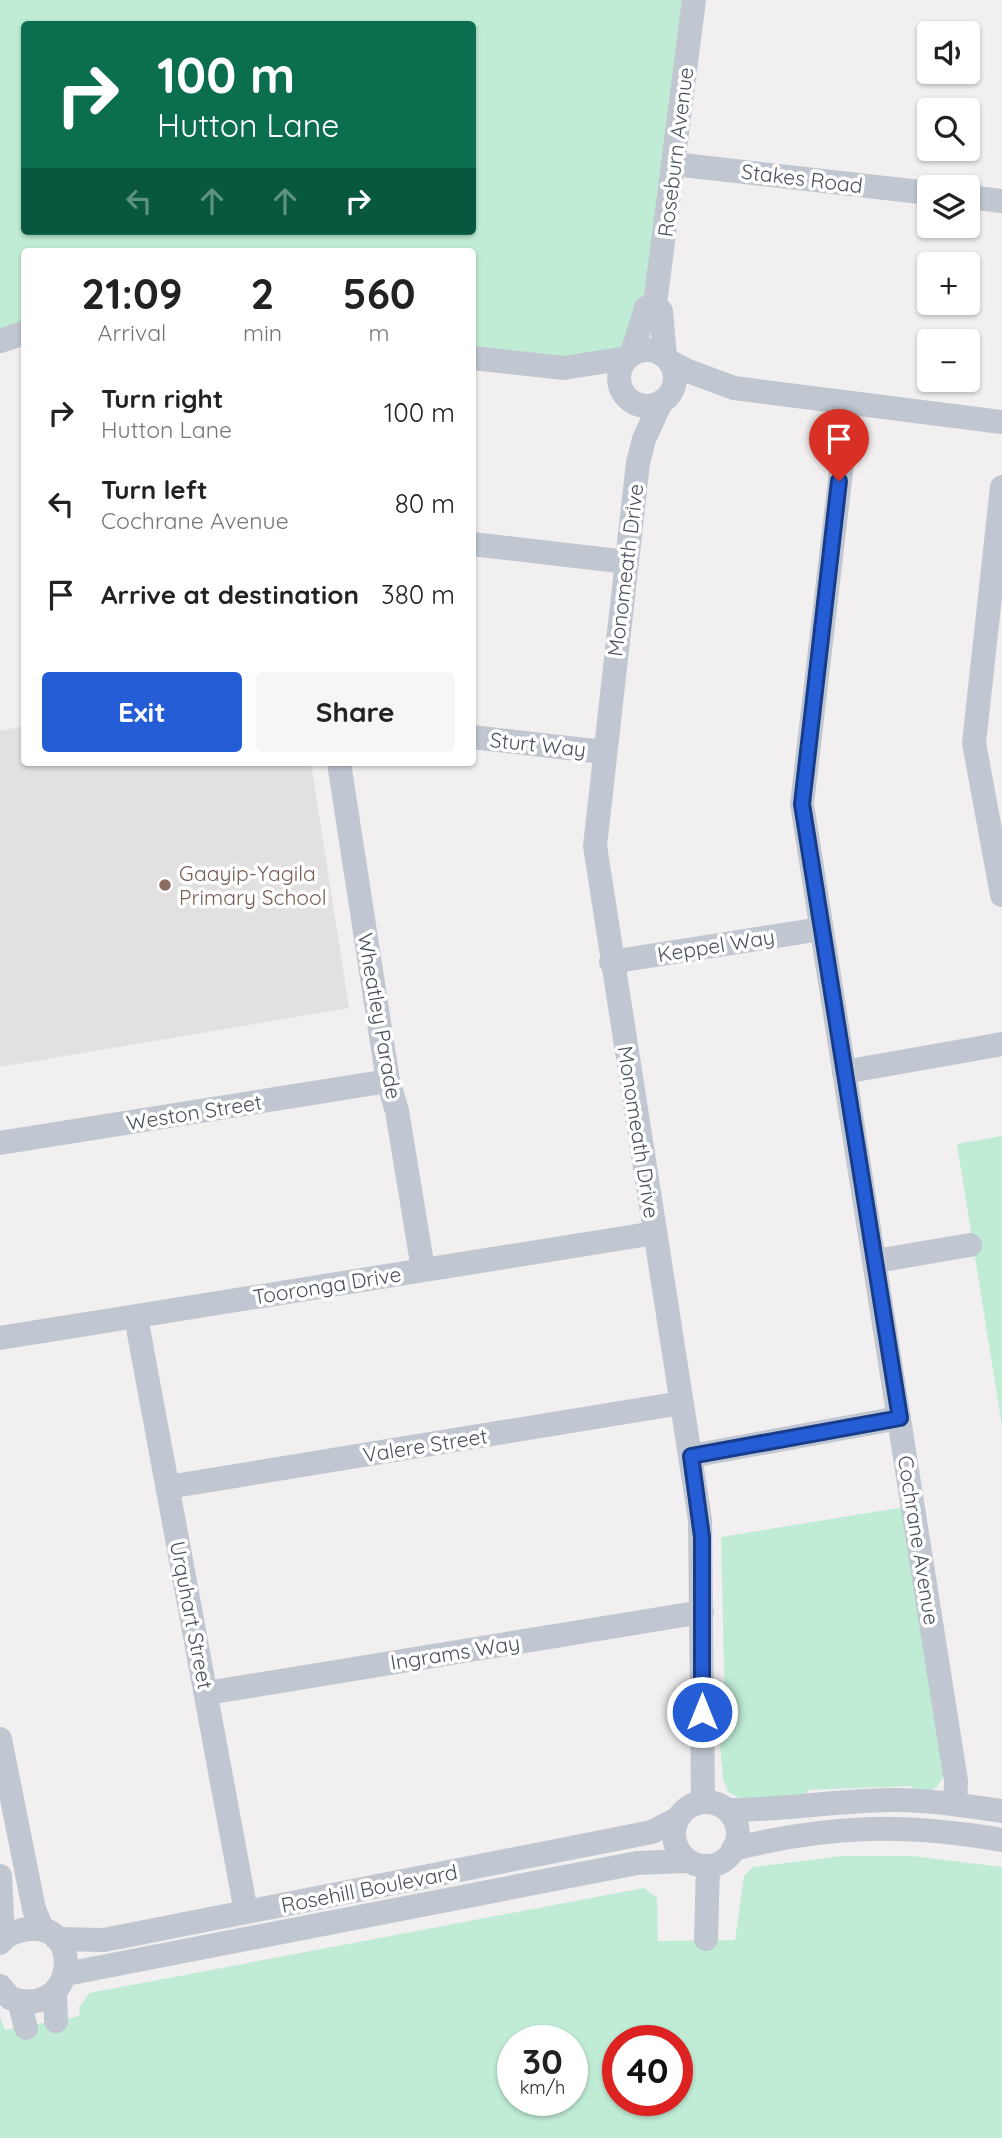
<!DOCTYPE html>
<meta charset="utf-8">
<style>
:root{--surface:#fff;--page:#f6f6f6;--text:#222;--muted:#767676;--accent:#245dd6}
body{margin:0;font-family:Quicksand,sans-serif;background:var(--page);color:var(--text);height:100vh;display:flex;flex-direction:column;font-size:26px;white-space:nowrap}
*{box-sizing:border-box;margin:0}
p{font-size:23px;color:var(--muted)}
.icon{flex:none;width:38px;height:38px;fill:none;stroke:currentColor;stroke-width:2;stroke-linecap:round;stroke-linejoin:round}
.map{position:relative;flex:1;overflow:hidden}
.side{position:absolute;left:21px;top:248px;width:455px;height:518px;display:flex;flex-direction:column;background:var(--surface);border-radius:7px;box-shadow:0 2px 5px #0004}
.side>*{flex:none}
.hud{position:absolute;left:21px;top:21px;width:455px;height:214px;border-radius:7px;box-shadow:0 2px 5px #0004;background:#0b6e4f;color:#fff;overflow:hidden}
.fabs{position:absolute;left:917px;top:21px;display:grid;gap:14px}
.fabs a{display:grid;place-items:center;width:63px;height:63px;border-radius:7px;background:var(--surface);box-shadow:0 2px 5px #0004;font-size:35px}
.speed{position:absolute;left:497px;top:2025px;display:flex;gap:14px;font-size:35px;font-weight:700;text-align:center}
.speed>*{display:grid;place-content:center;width:91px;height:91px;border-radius:50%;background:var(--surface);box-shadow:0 2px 5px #0004;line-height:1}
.speed small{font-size:18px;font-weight:400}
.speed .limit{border:10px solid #d22;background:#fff;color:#111}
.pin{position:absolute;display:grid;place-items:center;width:60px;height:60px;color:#fff;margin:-72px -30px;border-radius:50% 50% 50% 0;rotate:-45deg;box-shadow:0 0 7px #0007}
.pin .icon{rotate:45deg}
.me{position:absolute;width:77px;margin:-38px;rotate:0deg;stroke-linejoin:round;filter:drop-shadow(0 0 5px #0008)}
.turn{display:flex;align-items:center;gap:24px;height:147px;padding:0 21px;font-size:32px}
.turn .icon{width:91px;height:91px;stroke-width:2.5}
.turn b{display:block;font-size:49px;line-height:60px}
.lanes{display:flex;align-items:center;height:66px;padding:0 21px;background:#0003;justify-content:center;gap:35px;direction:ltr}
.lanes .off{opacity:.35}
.eta{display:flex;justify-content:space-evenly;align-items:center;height:119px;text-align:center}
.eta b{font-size:42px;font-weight:700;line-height:49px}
.action{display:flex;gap:14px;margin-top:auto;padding:14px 21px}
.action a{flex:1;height:80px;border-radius:7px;background:var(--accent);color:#fff;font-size:28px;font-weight:700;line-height:80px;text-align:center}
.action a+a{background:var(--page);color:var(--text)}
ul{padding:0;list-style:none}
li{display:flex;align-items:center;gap:21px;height:91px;padding:0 21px}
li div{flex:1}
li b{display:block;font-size:26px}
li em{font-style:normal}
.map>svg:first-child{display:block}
.education{fill:#e2e0e0}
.green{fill:#c0ecd6;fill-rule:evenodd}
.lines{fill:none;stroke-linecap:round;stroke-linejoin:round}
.minor{stroke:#c0c7d0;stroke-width:24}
.route-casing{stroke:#173c8b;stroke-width:18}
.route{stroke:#245dd6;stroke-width:12}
.education-dot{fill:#8d6e63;stroke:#fff;stroke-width:2.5}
.labels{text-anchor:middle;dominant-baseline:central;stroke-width:7;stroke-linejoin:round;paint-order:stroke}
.street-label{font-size:21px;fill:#48505b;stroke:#fff}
.education-label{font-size:21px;fill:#785e54;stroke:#fff;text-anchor:start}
</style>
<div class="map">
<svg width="1002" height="2138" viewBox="0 0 1002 2138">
<rect width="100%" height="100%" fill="#f1efef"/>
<polygon class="education" points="24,726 24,763 311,763 349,1008 0,1067 0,731"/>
<g class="green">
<path d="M0 0H694L655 304 627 358H473L472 252H24V333L0 341ZM24 24H472V231H24Z"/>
<polygon points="1002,1136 1002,1426 957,1144"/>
<path d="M904 1507 944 1774C939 1787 935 1791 921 1793L910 1786 809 1790 801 1799 739 1798 728 1792 723 1780 718 1717 725 1707 721 1537Z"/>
<path d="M842 1856H912L1002 1867V2138H0V2017L5 2030 80 2016 79 2008 89 1993 644 1888 657 1898 658 1941 735 1940 744 1876 753 1867ZM513 2040H572V2100H513ZM618 2040H677V2100H618Z"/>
</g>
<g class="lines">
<g class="minor">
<polyline points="674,164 929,193"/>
<polyline points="968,197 1002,201"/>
<polyline points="0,341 24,333"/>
<circle cx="647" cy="378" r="28"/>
<polyline points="632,353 646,308 655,304"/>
<polyline points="665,356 661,311 655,304 694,0"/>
<polyline points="472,358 564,368 627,358"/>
<polyline points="669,361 688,371 734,388 1002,422"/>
<polyline points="661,402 644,439 638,463 595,846 700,1520 703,1801"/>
<polyline points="849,403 802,804 956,1781 955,1804"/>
<polyline points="1002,487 974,743 1002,895"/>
<polyline points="472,544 627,562"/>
<polyline points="472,737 603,752"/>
<polyline points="339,763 388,1081 397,1111 423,1269"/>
<polyline points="611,962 821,929"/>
<polyline points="844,1072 1002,1044"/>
<polyline points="0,1143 388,1081"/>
<polyline points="876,1261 970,1245"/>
<polyline points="136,1317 246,1912"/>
<polyline points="0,1338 655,1233"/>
<polyline points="691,1456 899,1418"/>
<polyline points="168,1487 681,1403"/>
<polyline points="207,1693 702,1612"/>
<polyline points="0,1739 34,1909 42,1929"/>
<circle cx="706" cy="1834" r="32"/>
<path d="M729 1810C785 1810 840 1800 895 1800 931 1800 967 1806 1002 1811"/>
<path d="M733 1849C829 1825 904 1823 1002 1840"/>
<polyline points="0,1876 3,1938"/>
<polyline points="57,1939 104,1940 652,1832 677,1819"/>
<polyline points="706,1939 708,1866"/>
<path d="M0 1943C7 1934 19 1930 29 1929 84 1922 77 2021 10 1998L0 1986"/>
<polyline points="66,1974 637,1863 686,1861"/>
<polyline points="55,1992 56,2021"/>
<polyline points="19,2001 26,2028"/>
</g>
</g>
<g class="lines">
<g class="route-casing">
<polyline id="route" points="702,1712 702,1537 691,1456 900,1418 802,804 839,481"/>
</g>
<use href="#route" class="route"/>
</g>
<circle class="education-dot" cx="165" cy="885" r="7"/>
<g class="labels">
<g class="street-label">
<text transform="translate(675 152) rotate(-83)">Roseburn Avenue</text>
<text transform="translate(802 178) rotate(7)">Stakes Road</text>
<text transform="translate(625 570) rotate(-83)">Monomeath Drive</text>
<text transform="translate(538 744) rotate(6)">Sturt Way</text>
<text transform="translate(716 945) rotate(-9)">Keppel Way</text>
<text transform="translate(380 1016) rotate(80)">Wheatley Parade</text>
<text transform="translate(194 1112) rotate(-9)">Weston Street</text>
<text transform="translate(639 1132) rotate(81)">Monomeath Drive</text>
<text transform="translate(327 1285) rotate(-9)">Tooronga Drive</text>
<text transform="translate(425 1445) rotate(-9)">Valere Street</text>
<text transform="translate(919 1540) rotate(81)">Cochrane Avenue</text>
<text transform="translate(192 1615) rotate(79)">Urquhart Street</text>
<text transform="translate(455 1652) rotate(-9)">Ingrams Way</text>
<text transform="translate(369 1888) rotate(-11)">Rosehill Boulevard</text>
</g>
<g class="education-label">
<text x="179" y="873">Gaayip-Yagila<tspan x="179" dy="24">Primary School</tspan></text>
</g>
</g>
</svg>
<div class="fabs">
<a><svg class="icon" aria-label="sound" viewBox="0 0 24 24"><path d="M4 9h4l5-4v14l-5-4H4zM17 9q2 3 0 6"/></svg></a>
<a><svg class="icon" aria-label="search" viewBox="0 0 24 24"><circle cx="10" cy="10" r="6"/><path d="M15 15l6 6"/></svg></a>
<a><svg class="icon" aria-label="layers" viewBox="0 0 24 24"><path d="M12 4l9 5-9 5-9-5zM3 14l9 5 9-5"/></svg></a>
<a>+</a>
<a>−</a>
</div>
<div class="speed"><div>30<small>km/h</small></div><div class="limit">40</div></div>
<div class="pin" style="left:839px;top:481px;background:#d93025"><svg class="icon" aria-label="arrive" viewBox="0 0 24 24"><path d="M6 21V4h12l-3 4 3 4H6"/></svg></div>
<svg class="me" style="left:702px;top:1712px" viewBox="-20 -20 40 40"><circle r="17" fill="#245dd6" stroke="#fff" stroke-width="3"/><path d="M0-11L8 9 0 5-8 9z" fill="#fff"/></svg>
<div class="hud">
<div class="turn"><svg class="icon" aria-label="right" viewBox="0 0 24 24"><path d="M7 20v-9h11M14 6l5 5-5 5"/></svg><div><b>100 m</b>Hutton Lane</div></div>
<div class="lanes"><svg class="icon off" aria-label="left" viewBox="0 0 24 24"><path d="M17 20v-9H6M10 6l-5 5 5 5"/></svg><svg class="icon off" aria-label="ahead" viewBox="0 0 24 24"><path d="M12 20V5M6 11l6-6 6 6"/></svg><svg class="icon off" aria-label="ahead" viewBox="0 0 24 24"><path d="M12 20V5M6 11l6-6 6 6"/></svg><svg class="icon" aria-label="right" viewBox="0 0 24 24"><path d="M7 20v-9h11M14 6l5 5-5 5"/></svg></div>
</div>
<section class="side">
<div class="eta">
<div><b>21:09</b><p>Arrival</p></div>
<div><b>2</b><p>min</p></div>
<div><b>560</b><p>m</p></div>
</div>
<ul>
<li><svg class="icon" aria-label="right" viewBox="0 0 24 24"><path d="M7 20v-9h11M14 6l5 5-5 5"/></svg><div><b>Turn right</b><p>Hutton Lane</p></div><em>100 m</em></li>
<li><svg class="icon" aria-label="left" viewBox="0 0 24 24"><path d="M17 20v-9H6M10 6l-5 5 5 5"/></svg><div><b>Turn left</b><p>Cochrane Avenue</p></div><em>80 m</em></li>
<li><svg class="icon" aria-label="arrive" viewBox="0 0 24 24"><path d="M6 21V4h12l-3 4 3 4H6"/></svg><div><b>Arrive at destination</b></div><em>380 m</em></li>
</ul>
<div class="action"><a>Exit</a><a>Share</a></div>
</section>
</div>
